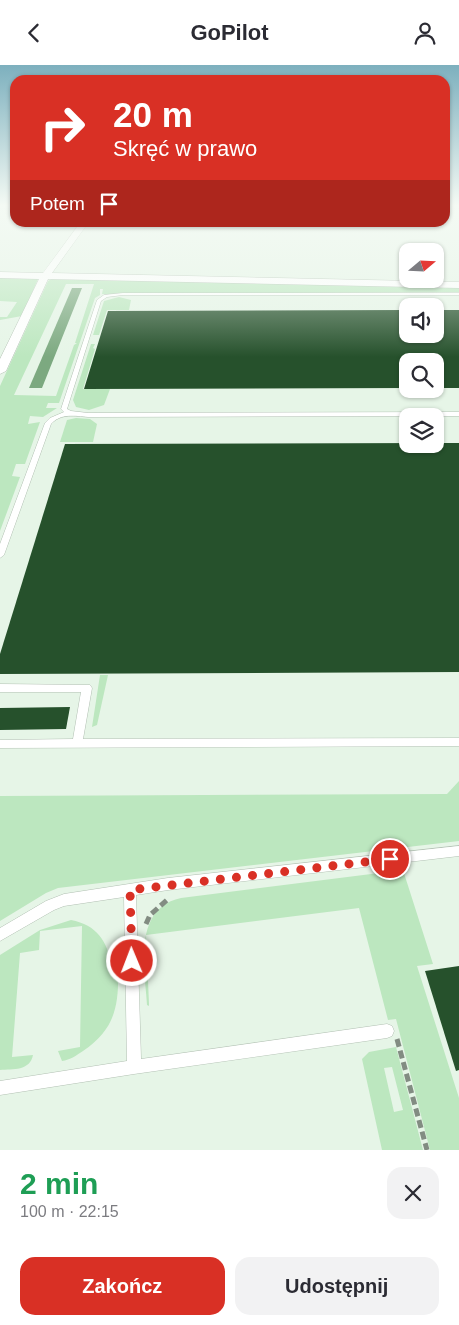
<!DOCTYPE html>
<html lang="pl">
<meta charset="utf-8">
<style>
:root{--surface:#fff;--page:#f2f2f3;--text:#2b2b33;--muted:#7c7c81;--accent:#d93025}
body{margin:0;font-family:Arial,sans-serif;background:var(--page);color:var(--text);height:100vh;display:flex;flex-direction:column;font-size:19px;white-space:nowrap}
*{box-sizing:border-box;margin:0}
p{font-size:16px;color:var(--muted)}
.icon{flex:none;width:28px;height:28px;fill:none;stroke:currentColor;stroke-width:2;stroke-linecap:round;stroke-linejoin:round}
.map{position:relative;height:1085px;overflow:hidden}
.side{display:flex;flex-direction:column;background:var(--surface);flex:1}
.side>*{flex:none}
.top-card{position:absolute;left:10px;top:10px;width:440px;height:152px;border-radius:15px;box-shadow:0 1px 4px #0004;background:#d93025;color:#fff;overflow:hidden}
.needle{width:32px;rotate:71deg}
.controls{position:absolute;left:399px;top:178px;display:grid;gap:10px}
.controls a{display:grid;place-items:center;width:45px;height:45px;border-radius:10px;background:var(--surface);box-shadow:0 1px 4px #0004;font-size:25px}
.pin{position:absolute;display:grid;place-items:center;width:42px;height:42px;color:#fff;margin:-21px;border:2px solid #fff;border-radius:50%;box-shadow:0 1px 5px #0007}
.me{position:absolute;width:55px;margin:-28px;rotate:359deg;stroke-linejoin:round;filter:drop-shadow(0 0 4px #0008)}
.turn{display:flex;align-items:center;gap:18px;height:105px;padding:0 20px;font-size:22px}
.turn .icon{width:65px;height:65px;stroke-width:2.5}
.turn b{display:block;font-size:35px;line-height:42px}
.then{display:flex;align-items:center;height:48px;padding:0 20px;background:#0003;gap:10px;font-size:19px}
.round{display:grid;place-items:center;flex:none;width:52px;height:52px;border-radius:15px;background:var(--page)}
.overview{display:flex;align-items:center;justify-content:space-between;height:85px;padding:0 20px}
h1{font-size:30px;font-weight:600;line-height:38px;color:#1e9e55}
.primary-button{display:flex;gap:10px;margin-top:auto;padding:10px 20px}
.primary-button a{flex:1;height:58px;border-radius:15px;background:var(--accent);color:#fff;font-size:20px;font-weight:600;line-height:58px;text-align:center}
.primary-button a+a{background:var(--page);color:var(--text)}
header{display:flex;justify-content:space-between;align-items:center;height:65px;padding:0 20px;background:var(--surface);font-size:22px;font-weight:600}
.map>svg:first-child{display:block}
.green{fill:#bce7bf;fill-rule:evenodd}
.water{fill:#7ca980}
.building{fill:#26512c}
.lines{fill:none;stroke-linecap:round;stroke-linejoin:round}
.lane-casing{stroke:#b2c0b3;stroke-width:1}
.street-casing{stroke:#b2c0b3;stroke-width:1}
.path{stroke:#828c82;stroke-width:5;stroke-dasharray:8 4;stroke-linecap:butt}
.lane{fill:#fff;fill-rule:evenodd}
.street{fill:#fff;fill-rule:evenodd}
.route{stroke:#d93025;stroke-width:9;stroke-dasharray:0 16.2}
</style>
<header><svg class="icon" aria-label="back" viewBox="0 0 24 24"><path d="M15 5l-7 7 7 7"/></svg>GoPilot<svg class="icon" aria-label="person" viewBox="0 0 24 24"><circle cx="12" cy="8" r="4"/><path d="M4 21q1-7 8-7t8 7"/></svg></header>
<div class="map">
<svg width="459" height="1085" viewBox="0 0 459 1085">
<rect width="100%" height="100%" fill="#e6f5e7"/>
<g class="green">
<polygon points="0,212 38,214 22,251 0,255 0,252 7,252 17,237 0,236"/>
<path d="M53 213 459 221V227L102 229 103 224H100V230L95 233 59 338H48L46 343H57L43 352 30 351 28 359 40 357 25 399H16L12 411 20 412 0 466V321L48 216ZM66 219H94L75 278H77L74 280 56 331 14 330Z"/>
<polygon points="119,232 131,235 129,245 107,245 99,270 93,270 104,236"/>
<polygon points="91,279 95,279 93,283 95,284 83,324 110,324 104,340 89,345 76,342 73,335"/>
<polygon points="76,353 90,354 97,359 93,377 60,377 67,355"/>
<polygon points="100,610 108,610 97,660 92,662"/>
<polygon points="459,716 459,776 58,823 46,828 0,856 0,731 447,729"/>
<path d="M403 805 433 899 417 901 459 1033V1085H430L396 954 388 955 359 843 146 870 149 939V941L147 940C145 905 132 843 181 833Z"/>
<path d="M71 855C97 860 107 876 112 901L118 900C119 938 117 963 83 986 77 990 70 995 62 996L58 986 80 982 82 861 40 866 39 885 20 888 12 992 33 990C30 1006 13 1004 0 1005V890L40 865Z"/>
<path d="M396 982 423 1085H382L362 994 369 987ZM392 1002 403 1045 394 1047 384 1003Z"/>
</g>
<polygon class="water" points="72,223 82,223 42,323 29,323"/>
<g class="building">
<polygon points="408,245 408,269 435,269 435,245 459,245 459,323 435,323 435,296 408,296 408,323 84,324 108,246"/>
<polygon points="435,378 459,378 459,607 0,609 0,589 65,379"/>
<polygon points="70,642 66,664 0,665 0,643"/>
<polygon points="459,901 459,1005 456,1006 425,906"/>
</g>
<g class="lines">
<g class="lane-casing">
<g id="lane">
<path d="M123 228H459V230H123L107 232 101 236 67 344 71 346 88 348 459 347V351L88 352C75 351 61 348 51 359L4 490 0 493V479L45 358 50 353 64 347 61 344 97 235 104 230Z"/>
<polygon points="0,619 90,620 92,623 83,674 459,673 459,681 0,683 0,675 73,674 81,627 0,627"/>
<polygon points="459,781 459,791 168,825 136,830 141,994 387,959 392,961 394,966 392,971 387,973 134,1009 0,1030 0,1016 127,996 124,832 64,841 54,845 0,876 0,863 46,836 64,829 168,813"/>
</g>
</g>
<g class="street-casing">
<polygon id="street" points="80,158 88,158 52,208 459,217 459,223 48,214 6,306 0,309 0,294 39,214 0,213 0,207 43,208"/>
</g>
<g class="path">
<polyline points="146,859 150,850 168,834"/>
<polyline points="397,974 427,1085"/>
</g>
<use href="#lane" class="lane"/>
<use href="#street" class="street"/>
</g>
<linearGradient id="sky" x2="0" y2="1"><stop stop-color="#7db0be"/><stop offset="0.48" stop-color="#f4faf4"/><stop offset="1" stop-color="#f4faf4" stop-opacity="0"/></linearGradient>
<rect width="459" height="292" fill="url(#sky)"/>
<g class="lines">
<polyline class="route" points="132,896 130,825 390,794"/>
</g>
</svg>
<div class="controls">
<a><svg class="needle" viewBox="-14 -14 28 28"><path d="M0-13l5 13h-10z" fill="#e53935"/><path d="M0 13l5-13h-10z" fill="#7c7c81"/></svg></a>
<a><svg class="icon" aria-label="sound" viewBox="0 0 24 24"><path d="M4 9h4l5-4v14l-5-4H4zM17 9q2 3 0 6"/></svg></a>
<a><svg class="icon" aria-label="search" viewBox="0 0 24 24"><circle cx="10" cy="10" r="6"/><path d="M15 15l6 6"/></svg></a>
<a><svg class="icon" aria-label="layers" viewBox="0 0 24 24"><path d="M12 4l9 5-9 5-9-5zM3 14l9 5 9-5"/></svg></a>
</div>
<div class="pin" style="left:390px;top:794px;background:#d93025"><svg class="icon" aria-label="arrive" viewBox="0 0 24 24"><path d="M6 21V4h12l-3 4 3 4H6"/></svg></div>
<svg class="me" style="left:132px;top:896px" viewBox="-20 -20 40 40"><circle r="17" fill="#d93025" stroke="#fff" stroke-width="3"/><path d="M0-11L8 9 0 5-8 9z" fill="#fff"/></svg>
<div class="top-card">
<div class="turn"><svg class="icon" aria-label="right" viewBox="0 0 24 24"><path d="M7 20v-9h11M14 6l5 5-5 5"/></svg><div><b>20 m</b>Skręć w prawo</div></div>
<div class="then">Potem<svg class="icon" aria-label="arrive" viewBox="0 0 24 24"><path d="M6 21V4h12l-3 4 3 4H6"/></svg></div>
</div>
</div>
<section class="side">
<div class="overview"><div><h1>2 min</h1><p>100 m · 22:15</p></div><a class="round"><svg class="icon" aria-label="close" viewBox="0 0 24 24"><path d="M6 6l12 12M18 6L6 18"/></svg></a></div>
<div class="primary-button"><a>Zakończ</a><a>Udostępnij</a></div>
</section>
